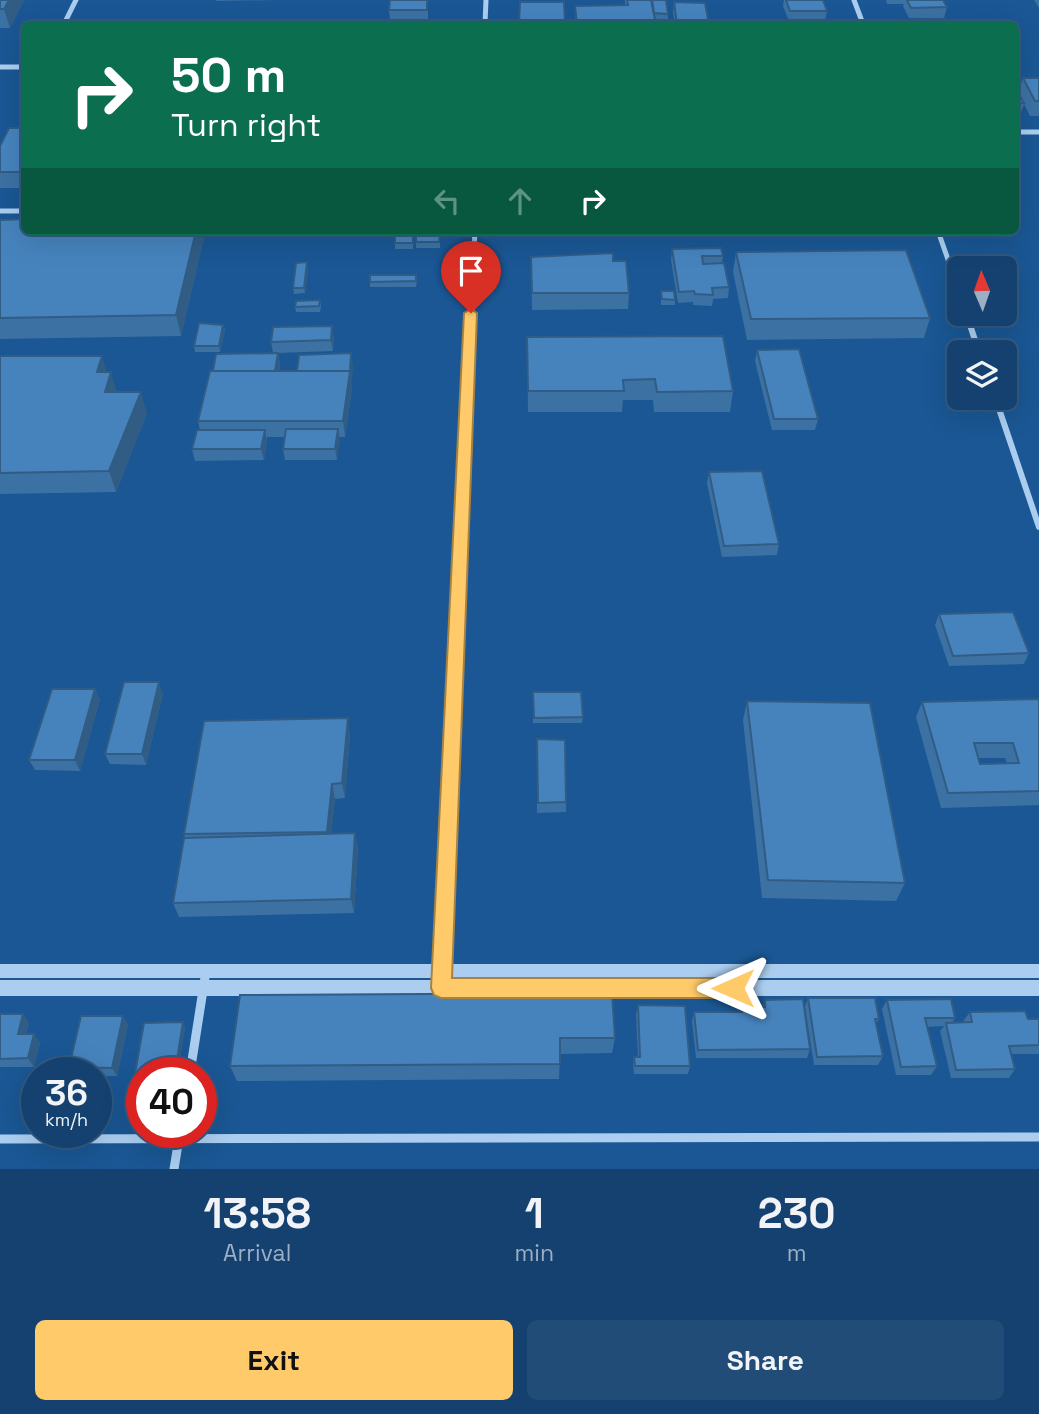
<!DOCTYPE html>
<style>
:root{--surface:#14416f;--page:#214c77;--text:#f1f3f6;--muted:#9dafc3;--line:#335a82;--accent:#ffca69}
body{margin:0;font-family:"Space Grotesk",sans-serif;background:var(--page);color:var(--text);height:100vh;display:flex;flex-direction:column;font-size:26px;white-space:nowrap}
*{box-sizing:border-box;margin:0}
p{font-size:23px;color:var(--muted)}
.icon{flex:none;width:38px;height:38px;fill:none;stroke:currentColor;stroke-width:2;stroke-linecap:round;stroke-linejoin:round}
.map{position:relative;height:1169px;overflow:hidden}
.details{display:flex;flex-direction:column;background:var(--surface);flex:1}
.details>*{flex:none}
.banner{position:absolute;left:21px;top:21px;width:998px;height:214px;border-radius:10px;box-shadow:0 7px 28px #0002,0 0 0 2px var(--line);background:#0b6e4f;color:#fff;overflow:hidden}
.needle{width:46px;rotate:358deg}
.controls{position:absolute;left:947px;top:256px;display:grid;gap:14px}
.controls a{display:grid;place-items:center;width:70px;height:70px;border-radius:10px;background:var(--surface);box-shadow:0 7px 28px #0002,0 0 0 2px var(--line);font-size:35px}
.speed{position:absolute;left:21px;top:1057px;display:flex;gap:14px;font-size:35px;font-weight:700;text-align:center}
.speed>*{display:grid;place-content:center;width:91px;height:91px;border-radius:50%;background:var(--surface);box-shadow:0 7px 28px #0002,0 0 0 2px var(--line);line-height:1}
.speed small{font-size:18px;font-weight:400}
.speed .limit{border:10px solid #d22;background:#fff;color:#111}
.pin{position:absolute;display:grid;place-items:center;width:60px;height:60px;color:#fff;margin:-72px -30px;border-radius:50% 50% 50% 0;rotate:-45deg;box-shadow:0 0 7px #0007}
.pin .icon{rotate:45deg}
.me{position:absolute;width:77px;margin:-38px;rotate:270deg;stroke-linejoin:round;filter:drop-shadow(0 0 5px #0008)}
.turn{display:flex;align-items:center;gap:24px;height:147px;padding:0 35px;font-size:32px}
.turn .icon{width:91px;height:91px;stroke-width:2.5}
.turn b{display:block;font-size:49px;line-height:60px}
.lanes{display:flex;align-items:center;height:66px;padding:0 35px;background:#0003;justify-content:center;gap:35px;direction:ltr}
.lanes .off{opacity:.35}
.eta{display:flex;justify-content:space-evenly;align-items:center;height:119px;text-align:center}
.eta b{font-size:42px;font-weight:600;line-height:49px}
.action{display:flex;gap:14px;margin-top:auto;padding:14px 35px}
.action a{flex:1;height:80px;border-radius:10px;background:var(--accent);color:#111;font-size:28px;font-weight:600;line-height:80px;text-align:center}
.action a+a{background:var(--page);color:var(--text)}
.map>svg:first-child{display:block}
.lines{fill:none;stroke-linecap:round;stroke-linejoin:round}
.minor-far2{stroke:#abcef0;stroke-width:5}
.minor-far1{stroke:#abcef0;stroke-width:6}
.minor{stroke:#abcef0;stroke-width:9}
.tertiary{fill:#abcef0;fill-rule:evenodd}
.wall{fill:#3c71a3;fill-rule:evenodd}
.shaded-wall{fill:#315c84}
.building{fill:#4683bd;stroke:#315c84;stroke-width:2;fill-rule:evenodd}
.route{fill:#ffca69;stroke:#a68344;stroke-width:2}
</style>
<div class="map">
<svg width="1039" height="1169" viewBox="0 0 1039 1169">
<rect width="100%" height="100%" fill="#1a5794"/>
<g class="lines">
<g class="minor-far2">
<polyline points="854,0 863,24"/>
<polyline points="64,24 76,0"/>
<polyline points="485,24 486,0"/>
<polyline points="0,67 24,67"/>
<polyline points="1015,132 1039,132"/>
<polyline points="0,211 24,211"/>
<polyline points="938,231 958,288"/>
<polyline points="472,288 475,231"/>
</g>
<g class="minor-far1">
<polyline points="957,286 959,292"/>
<polyline points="966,313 979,352"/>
<polyline points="995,397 1039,527"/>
<polyline points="456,667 473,286"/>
</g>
<g class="minor">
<polyline points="442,974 456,666"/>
<polyline points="190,1073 206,971"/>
<polyline points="0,1139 1039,1137"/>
<polyline points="174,1169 180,1132"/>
</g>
<g class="tertiary">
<rect x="0" y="964" width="1039" height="14"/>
<rect x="0" y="980" width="1039" height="16"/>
</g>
</g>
<g class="wall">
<polygon points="0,0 24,0 10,28 0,28"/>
<polygon points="216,0 277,0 216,1"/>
<polygon points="428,0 428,20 390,21 389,10"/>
<polygon points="625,0 651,0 668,14 668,19 655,19 656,24 575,24 575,6 625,5"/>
<polygon points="784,0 823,0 827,11 825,21 789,21 783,6"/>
<polygon points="886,0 943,0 947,7 944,18 909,18 903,6 904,4 887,4"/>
<polygon points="1034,0 1039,0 1039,8"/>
<polygon points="674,2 709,24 675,24 673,13"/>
<polygon points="1023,78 1039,78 1039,116 1030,116 1024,104 1019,118 1015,118 1015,88 1018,93"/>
<polygon points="24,128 24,188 0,188 0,146"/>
<polygon points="0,220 204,237 181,336 0,339"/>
<polygon points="414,231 413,249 395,249 395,243"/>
<polygon points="440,233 440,248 416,248 416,242"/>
<polygon points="672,249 723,256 722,263 729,287 728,298 713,299 712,306 693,305 693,302 678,303 671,260"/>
<polygon points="736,252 930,318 924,338 747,340 733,272"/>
<polygon points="531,257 613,261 629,293 628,309 532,310"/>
<polygon points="308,268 305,293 294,294 293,288"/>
<polygon points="417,280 416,287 370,287 370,282"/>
<polygon points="661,291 675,300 675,305 661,305"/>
<polygon points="320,300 321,306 320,312 296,312 295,307"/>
<polygon points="223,325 225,330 220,352 195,352 194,346"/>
<polygon points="334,337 333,351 278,353 280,364 279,371 297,371 353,365 351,382 352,388 345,437 339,437 337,460 285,460 283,449 285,437 267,437 267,441 264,460 195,461 192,449 200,430 198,421 213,371 273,353 271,342"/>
<polygon points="527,337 733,391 730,412 654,412 653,400 623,400 622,412 528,412"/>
<polygon points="757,350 818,419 815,430 772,430 755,361"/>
<polygon points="0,356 107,372 117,392 147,413 116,492 0,494"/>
<polygon points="709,472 779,544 777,555 722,557 707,483"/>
<polygon points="939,614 1029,653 1024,664 949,666 935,625"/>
<polygon points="533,692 583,717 582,723 533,723"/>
<polygon points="163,693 146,765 110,764 105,754"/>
<polygon points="100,699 80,771 35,770 29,760"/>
<path d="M1039 699V805L941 808 916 717 922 702ZM978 758H1005L1007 763 980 764Z"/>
<polygon points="747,701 905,883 896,901 762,898 743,720"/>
<polygon points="350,734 345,798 335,799 331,834 355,833 358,848 354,913 179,917 173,903 185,838 184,834"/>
<polygon points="537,739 566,802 566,812 537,813"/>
<polygon points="240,995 615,1038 612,1053 560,1054 559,1079 237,1081 230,1066"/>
<polygon points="808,998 879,1019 876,1024 883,1056 878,1065 814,1065 805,1007"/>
<polygon points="765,1000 810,1049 807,1058 696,1058 692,1021 694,1012 740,1012 742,1007 762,1007"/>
<polygon points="887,1000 955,1018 952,1023 964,1022 964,1020 970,1012 1028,1019 1039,1019 1039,1054 1011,1054 1015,1069 1009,1078 951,1078 940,1031 944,1026 927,1027 937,1066 931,1075 896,1075 882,1009"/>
<polygon points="638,1005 690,1066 688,1074 634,1074 633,1065 634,1057 638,1057 636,1014"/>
<polygon points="0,1014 23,1014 29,1023 26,1034 40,1042 34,1067 0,1067"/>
<polygon points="123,1016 128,1025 117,1076 96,1076 96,1073 73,1073 69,1067"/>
<polygon points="185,1027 179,1064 162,1064 161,1073 142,1073 142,1078 137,1078 135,1073"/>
</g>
<g class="shaded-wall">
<polygon points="9,0 24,0 10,28 4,9"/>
<polygon points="196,231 203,231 204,237 181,336 176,315"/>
<polygon points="307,262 308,268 305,293 304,288"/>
<polygon points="223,325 225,330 220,352 219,346"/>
<polygon points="332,326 334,337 333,351 331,340"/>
<polygon points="278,353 280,364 277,382 275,371"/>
<polygon points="351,353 353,365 352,382 350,371"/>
<polygon points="102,356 108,377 97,372"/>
<polygon points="350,371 352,388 345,437 343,421"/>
<polygon points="111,372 117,393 105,392"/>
<polygon points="141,392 147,413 116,492 109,471"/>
<polygon points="338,429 340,440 337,460 335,449"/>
<polygon points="265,430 267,441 264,460 261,449"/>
<polygon points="159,682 163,693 146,765 142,754"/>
<polygon points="95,689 100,699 80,771 75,760"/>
<polygon points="348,718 350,734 345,798 342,783"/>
<polygon points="332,784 335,799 330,847 327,832"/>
<polygon points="355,833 358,848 354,913 351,899"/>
<polygon points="23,1014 29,1023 24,1042 18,1034"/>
<polygon points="123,1016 128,1025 117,1076 112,1068"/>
<polygon points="183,1022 185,1027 179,1064 177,1060"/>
<polygon points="34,1034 40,1042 34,1067 28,1058"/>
<polygon points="160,1060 162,1064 161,1073 158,1073"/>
</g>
<g class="building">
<polygon points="0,0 9,0 4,9 0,9"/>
<polygon points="390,0 427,0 427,10 389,10"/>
<polygon points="627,0 651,0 656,24 577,24 575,6 628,5"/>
<polygon points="652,0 666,0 668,14 654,13"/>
<polygon points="786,0 823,0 827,11 790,11"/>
<polygon points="907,0 943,0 947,7 911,8"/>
<polygon points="520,2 564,2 565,24 519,24"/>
<polygon points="674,2 705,3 709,24 677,24"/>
<polygon points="946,19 949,24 902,24 900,20"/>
<polygon points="1023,78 1039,78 1039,101 1035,101"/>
<polygon points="1015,88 1024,103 1015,103"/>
<polygon points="9,128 24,128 24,172 0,172 0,146"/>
<polygon points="24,219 24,231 196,231 176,315 0,318 0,220"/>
<rect x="395" y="231" width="18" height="12"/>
<polygon points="416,233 440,233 439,242 416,242"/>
<polygon points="721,248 723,256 702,256 703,264 724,263 729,287 712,288 713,295 695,294 694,291 679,292 672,249"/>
<polygon points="906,250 930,318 751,319 736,252"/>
<polygon points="613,253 613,261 626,261 629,293 532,293 531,257"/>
<polygon points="307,262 304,288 293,288 296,263"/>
<polygon points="370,275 416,275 416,281 370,282"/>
<polygon points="661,291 674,291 675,300 662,299"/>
<polygon points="320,300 319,306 295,307 296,301"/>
<polygon points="199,323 223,325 219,346 194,346"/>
<polygon points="332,326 331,340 271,342 273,327"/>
<polygon points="723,336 733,391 657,392 655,379 623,380 624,391 528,391 527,337"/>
<polygon points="799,349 818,419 774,419 757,350"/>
<polygon points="278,353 275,371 213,371 216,354"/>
<polygon points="351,353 350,371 297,371 299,355"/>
<polygon points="0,356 102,356 97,372 111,372 105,392 141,392 109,471 0,473"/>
<polygon points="210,371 350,371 343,421 198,421"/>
<polygon points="286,429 338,429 335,449 283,449"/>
<polygon points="197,430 265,430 261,449 192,449"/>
<polygon points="762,471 779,544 724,546 709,472"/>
<polygon points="1013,612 1029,653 953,656 939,614"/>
<polygon points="124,682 159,682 142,754 105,754"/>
<polygon points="52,689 95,689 75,760 29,760"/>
<polygon points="533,692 581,692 583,717 534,718"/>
<path d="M1039 699V791L948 793 922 702ZM974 743H1013L1019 763 980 764Z"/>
<polygon points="747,701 870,703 905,883 768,880"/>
<polygon points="348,718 342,783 332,784 327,832 184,834 204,721"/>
<polygon points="537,739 565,740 566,802 538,803"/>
<polygon points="355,833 351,899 173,903 184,838"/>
<polygon points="612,993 615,1038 560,1038 560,1064 230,1066 240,995"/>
<polygon points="808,998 875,998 879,1019 875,1019 883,1056 817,1057"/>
<polygon points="803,999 810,1049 698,1050 694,1012 742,1012 742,1007 765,1007 765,1000"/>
<polygon points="951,999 955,1018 925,1018 937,1066 901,1067 887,1000"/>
<polygon points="638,1005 685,1006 690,1066 635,1066 634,1057 640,1057"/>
<polygon points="1025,1011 1028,1019 1039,1019 1039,1045 1009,1046 1015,1069 956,1070 946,1023 972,1022 970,1012"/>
<polygon points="0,1014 23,1014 18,1034 34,1034 28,1058 0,1059"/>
<polygon points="81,1016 123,1016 112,1068 69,1067"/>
<polygon points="183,1022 177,1060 160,1060 158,1073 135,1073 144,1023"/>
</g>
<polygon class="route" points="471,309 477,313 452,978 733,978 740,981 743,988 740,995 733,998 441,998 434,995 431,988 464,313"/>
</svg>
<div class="controls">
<a><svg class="needle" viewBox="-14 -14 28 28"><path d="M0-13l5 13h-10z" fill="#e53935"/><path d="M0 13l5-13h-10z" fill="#9dafc3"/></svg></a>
<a><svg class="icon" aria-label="layers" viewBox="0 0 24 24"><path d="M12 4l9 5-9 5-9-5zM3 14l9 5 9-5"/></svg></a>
</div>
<div class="speed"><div>36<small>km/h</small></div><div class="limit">40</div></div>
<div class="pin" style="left:471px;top:313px;background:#d93025"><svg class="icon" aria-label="arrive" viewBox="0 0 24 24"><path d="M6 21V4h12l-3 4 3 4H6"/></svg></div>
<svg class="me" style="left:733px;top:988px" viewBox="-20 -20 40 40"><path d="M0-17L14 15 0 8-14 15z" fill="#ffca69" stroke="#fff" stroke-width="4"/></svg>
<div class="banner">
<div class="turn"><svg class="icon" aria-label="right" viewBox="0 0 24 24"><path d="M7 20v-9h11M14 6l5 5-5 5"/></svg><div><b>50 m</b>Turn right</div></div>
<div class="lanes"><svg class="icon off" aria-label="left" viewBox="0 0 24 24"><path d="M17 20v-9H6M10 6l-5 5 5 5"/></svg><svg class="icon off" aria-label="ahead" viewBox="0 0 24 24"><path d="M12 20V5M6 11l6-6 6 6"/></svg><svg class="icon" aria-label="right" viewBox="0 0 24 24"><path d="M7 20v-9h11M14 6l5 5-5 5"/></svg></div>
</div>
</div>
<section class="details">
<div class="eta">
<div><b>13:58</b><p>Arrival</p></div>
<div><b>1</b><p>min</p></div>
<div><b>230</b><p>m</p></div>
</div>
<div class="action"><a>Exit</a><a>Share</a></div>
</section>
